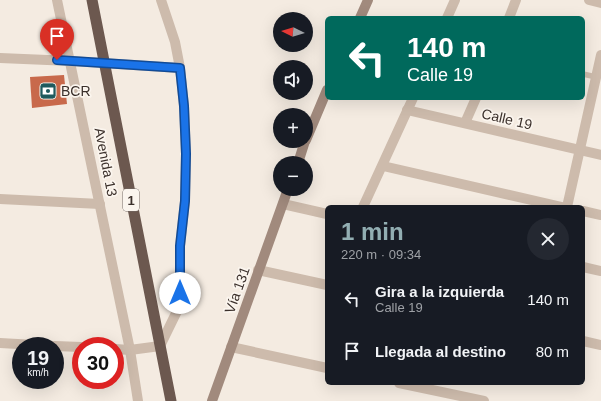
<!DOCTYPE html>
<html lang="es">
<meta charset="utf-8">
<style>
:root{--surface:#171b24;--page:#242831;--text:#f1f3f6;--muted:#9ea1a6;--accent:#92aeb2}
body{margin:0;font-family:Arial,sans-serif;background:var(--page);color:var(--text);height:100vh;display:flex;flex-direction:column;font-size:15px;white-space:nowrap}
*{box-sizing:border-box;margin:0}
p{font-size:13px;color:var(--muted)}
.icon{flex:none;width:22px;height:22px;fill:none;stroke:currentColor;stroke-width:2;stroke-linecap:round;stroke-linejoin:round}
.map{position:relative;flex:1;overflow:hidden}
.sheet{position:absolute;left:325px;top:205px;width:260px;height:180px;display:flex;flex-direction:column;background:var(--surface);border-radius:6px;box-shadow:0 4px 16px #0002}
.sheet>*{flex:none}
.hud{position:absolute;left:325px;top:16px;width:260px;height:84px;border-radius:6px;box-shadow:0 4px 16px #0002;background:#00695c;color:#fff;overflow:hidden}
.needle{width:26px;rotate:275deg}
.tools{position:absolute;left:273px;top:12px;display:grid;gap:8px}
.tools a{display:grid;place-items:center;width:40px;height:40px;border-radius:50%;background:var(--surface);box-shadow:0 4px 16px #0002;font-size:20px}
.speed{position:absolute;left:12px;top:337px;display:flex;gap:8px;font-size:20px;font-weight:700;text-align:center}
.speed>*{display:grid;place-content:center;width:52px;height:52px;border-radius:50%;background:var(--surface);box-shadow:0 4px 16px #0002;line-height:1}
.speed small{font-size:10px;font-weight:400}
.speed .limit{border:6px solid #d22;background:#fff;color:#111}
.pin{position:absolute;display:grid;place-items:center;width:34px;height:34px;color:#fff;margin:-41px -17px;border-radius:50% 50% 50% 0;rotate:-45deg;box-shadow:0 0 4px #0007}
.pin .icon{rotate:45deg}
.me{position:absolute;width:44px;margin:-22px;rotate:0deg;stroke-linejoin:round;filter:drop-shadow(0 0 3px #0008)}
.turn{display:flex;align-items:center;gap:14px;height:84px;padding:0 16px;font-size:18px}
.turn .icon{width:52px;height:52px;stroke-width:2.5}
.turn b{display:block;font-size:28px;line-height:34px}
.round{display:grid;place-items:center;flex:none;width:42px;height:42px;border-radius:21px;background:var(--page)}
.overview{display:flex;align-items:center;justify-content:space-between;height:68px;padding:0 16px}
h1{font-size:24px;font-weight:700;line-height:30px;color:var(--accent)}
ul{padding:0;list-style:none}
li{display:flex;align-items:center;gap:12px;height:52px;padding:0 16px}
li div{flex:1}
li b{display:block;font-size:15px}
li em{font-style:normal}
.map>svg:first-child{display:block}
.building{fill:#c8694b}
.lines{fill:none;stroke-linecap:round;stroke-linejoin:round}
.service{stroke:#cdbbac;stroke-width:5.5}
.minor{stroke:#cdbbac;stroke-width:10}
.secondary{stroke:#a18a7d;stroke-width:10}
.trunk{stroke:#6c584f;stroke-width:11}
.route-casing{stroke:#114b97;stroke-width:10}
.route{stroke:#1a73e8;stroke-width:7}
.labels{text-anchor:middle;dominant-baseline:central;stroke-width:3.5;stroke-linejoin:round;paint-order:stroke}
.shield{fill:#fbf5ee;stroke:#756b66;stroke-width:1}
.shield-label{font-size:13px;font-weight:bold;fill:#3b302b}
.poi-label{font-size:14px;fill:#3b302b;stroke:#fbf5ee;text-anchor:start}
.street-label{font-size:14px;fill:#3b302b;stroke:#fbf5ee}
</style>
<div class="map">
<svg width="601" height="401" viewBox="0 0 601 401">
<rect width="100%" height="100%" fill="#f4ebe1"/>
<polygon class="building" points="64,75 67,104 32,108 30,77"/>
<g class="lines">
<polyline class="service" points="583,74 596,77"/>
<g class="minor">
<polyline points="57,0 130,350 138,401"/>
<polyline points="589,0 601,3"/>
<polyline points="447,18 455,0"/>
<polyline points="509,18 516,0"/>
<polyline points="0,58 71,61 180,68"/>
<polyline points="407,110 601,155"/>
<polyline points="465,123 476,98"/>
<polyline points="383,166 562,207"/>
<polyline points="0,199 100,204"/>
<polyline points="283,204 327,214"/>
<polyline points="363,207 413,98"/>
<polyline points="567,207 601,55"/>
<polyline points="583,211 601,215"/>
<polyline points="583,267 601,271"/>
<polyline points="258,270 327,285"/>
<polyline points="583,341 601,345"/>
<polyline points="0,343 53,346"/>
<polyline points="55,346 81,347"/>
<polyline points="231,347 327,368"/>
<polyline points="115,349 130,350 160,346 180,305 180,246 185,201 186,154 184,106 180,68 175,42 161,0"/>
<polyline points="399,383 484,401"/>
</g>
<g class="secondary">
<polyline points="360,18 368,0"/>
<polyline points="306,140 327,90"/>
<polyline points="298,163 305,141"/>
<polyline points="212,401 288,189"/>
</g>
<polyline class="trunk" points="92,0 171,401"/>
</g>
<g class="lines">
<g class="route-casing">
<polyline id="route" points="57,60 180,68 184,106 186,154 185,201 180,246 180,293"/>
</g>
<use href="#route" class="route"/>
</g>
<defs>
<g id="bank-square" transform="scale(0.9)"><rect x="-9" y="-9" width="18" height="18" rx="4" fill="#1f5a5e" stroke="#fbf5ee"/><path d="M-6-4H6V4H-6ZM0-2.3a2.3 2.3 0 1 0 0 4.6a2.3 2.3 0 1 0 0-4.6Z" fill="#fff"/></g>
</defs>
<g fill-rule="evenodd">
<use href="#bank-square" x="48" y="91"/>
</g>
<g class="labels">
<rect class="shield" x="123" y="189" width="16" height="22" rx="3"/>
<g class="shield-label">
<text x="131" y="200">1</text>
</g>
<g class="poi-label">
<text x="61" y="91">BCR</text>
</g>
<g class="street-label">
<text transform="translate(507 119) rotate(13)">Calle 19</text>
<text transform="translate(106 162) rotate(79)">Avenida 13</text>
<text transform="translate(237 290) rotate(-70)">Vía 131</text>
</g>
</g>
</svg>
<div class="tools">
<a><svg class="needle" viewBox="-14 -14 28 28"><path d="M0-13l5 13h-10z" fill="#e53935"/><path d="M0 13l5-13h-10z" fill="#9ea1a6"/></svg></a>
<a><svg class="icon" aria-label="sound" viewBox="0 0 24 24"><path d="M4 9h4l5-4v14l-5-4H4zM17 9q2 3 0 6"/></svg></a>
<a>+</a>
<a>−</a>
</div>
<div class="speed"><div>19<small>km/h</small></div><div class="limit">30</div></div>
<div class="pin" style="left:57px;top:60px;background:#d93025"><svg class="icon" aria-label="arrive" viewBox="0 0 24 24"><path d="M6 21V4h12l-3 4 3 4H6"/></svg></div>
<svg class="me" style="left:180px;top:293px" viewBox="-20 -20 40 40"><circle r="19" fill="#fff"/><path d="M0-13L10 11 0 6-10 11z" fill="#1a73e8"/></svg>
<div class="hud">
<div class="turn"><svg class="icon" aria-label="left" viewBox="0 0 24 24"><path d="M17 20v-9H6M10 6l-5 5 5 5"/></svg><div><b>140 m</b>Calle 19</div></div>
</div>
<section class="sheet">
<div class="overview"><div><h1>1 min</h1><p>220 m · 09:34</p></div><a class="round"><svg class="icon" aria-label="close" viewBox="0 0 24 24"><path d="M6 6l12 12M18 6L6 18"/></svg></a></div>
<ul>
<li><svg class="icon" aria-label="left" viewBox="0 0 24 24"><path d="M17 20v-9H6M10 6l-5 5 5 5"/></svg><div><b>Gira a la izquierda</b><p>Calle 19</p></div><em>140 m</em></li>
<li><svg class="icon" aria-label="arrive" viewBox="0 0 24 24"><path d="M6 21V4h12l-3 4 3 4H6"/></svg><div><b>Llegada al destino</b></div><em>80 m</em></li>
</ul>
</section>
</div>
